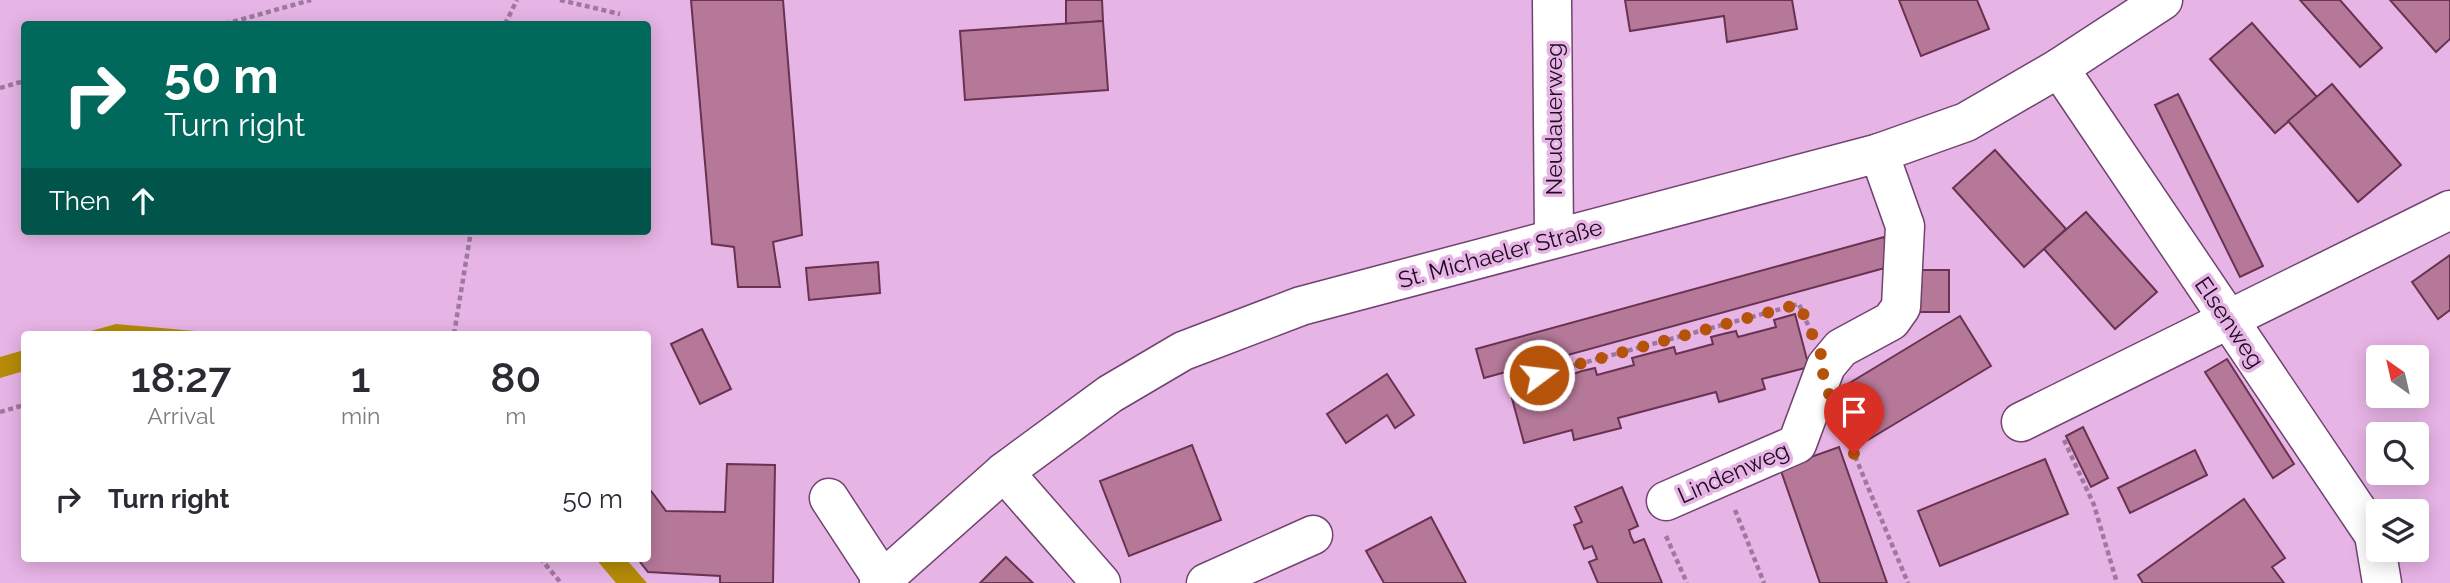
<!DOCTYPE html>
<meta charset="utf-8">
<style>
:root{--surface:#fff;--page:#f2f2f3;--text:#2b2b33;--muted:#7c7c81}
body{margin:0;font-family:Raleway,sans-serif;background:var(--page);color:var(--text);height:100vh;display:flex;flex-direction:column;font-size:26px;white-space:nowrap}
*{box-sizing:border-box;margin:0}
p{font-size:23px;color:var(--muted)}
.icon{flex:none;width:38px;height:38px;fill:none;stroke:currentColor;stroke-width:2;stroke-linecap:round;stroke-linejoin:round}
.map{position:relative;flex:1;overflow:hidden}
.details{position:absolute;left:21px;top:331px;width:630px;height:231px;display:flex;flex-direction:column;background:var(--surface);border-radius:7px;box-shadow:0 4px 18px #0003}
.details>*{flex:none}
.guide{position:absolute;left:21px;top:21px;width:630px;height:214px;border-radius:7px;box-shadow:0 4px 18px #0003;background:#00695c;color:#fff;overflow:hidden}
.needle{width:46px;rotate:326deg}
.buttons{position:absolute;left:2366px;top:345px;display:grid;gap:14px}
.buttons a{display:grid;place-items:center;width:63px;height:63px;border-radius:7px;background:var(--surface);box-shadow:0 4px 18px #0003;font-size:35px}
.pin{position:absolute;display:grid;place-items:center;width:60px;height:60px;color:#fff;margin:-72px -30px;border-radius:50% 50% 50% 0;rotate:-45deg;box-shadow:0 0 7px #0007}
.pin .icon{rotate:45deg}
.me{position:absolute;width:77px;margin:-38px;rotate:75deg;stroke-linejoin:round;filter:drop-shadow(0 0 5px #0008)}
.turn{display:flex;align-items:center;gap:24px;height:147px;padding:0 28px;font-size:32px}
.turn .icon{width:91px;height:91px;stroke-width:2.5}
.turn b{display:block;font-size:49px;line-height:60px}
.then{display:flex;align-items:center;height:66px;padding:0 28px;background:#0003;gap:14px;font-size:26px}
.eta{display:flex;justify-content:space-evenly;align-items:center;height:119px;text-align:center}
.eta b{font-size:42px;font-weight:600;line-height:49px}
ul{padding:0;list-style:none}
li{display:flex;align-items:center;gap:21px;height:98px;padding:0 28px}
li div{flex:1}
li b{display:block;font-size:26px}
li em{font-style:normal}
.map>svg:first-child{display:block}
.water{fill:#b58b07}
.building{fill:#b57898;stroke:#693251;stroke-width:2}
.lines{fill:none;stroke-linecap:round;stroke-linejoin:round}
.minor-casing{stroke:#704370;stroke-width:41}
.major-casing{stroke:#704370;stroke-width:41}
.path{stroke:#9f789e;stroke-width:4.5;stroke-dasharray:5 3.5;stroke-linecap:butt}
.minor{stroke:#fff;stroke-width:38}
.major{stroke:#fff;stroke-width:38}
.route{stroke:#b45309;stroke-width:12;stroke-dasharray:0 21.6}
.labels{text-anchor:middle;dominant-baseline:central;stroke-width:7;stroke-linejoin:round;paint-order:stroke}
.street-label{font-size:23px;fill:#1d0b1d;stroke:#e7b4e6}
</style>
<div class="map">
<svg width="2450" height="583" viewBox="0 0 2450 583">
<rect width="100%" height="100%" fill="#e7b4e6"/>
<g class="water">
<polygon points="116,324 230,334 80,334"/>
<polygon points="24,350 24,371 0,378 0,357"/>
<polygon points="595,558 625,558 647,583 616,583"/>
</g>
<g class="building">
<polygon points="691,0 783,0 802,235 773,242 780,287 738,287 734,247 712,244"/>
<polygon points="1066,0 1102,0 1103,21 1066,24"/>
<polygon points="1625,0 1792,0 1797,29 1727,42 1724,16 1630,31"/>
<polygon points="1899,0 1977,0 1989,29 1921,56"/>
<polygon points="2300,0 2340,0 2382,48 2360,67"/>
<polygon points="2390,0 2450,0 2450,39 2436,52"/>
<polygon points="1103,21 1108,90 965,100 960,31"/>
<polygon points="2252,23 2317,97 2275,133 2210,59"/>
<polygon points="2332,84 2401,165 2358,202 2288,121"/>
<polygon points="2178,94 2263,266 2240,277 2155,105"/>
<polygon points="1995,150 2066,229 2024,267 1953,188"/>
<polygon points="2086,212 2157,292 2115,329 2044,249"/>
<polygon points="1884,237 1892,266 1484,378 1476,349"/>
<polygon points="2450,255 2450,310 2438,319 2412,282"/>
<polygon points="878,262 880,293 809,300 806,268"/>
<polygon points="1921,270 1949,270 1949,312 1920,312"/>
<polygon points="1795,314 1809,367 1762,379 1765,389 1719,402 1716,392 1618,418 1621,428 1574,440 1572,430 1524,443 1510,391 1533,385 1535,391 1572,381 1570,375 1582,371 1595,368 1597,375 1634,365 1632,358 1674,347 1676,354 1713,344 1711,337 1723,334 1736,331 1738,337 1776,327 1774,320"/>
<polygon points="1960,316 1991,366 1868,440 1838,390"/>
<polygon points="702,329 731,389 700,404 671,344"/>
<polygon points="2227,359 2294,464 2273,478 2205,372"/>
<polygon points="1387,374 1414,415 1395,428 1387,415 1346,443 1327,414"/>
<polygon points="2083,427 2108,478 2091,487 2066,436"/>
<polygon points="1192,445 1221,520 1129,556 1100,481"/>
<polygon points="1839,447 1887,583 1820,583 1780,468"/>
<polygon points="2195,450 2207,475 2130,513 2118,488"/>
<polygon points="2045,459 2068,514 1940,566 1918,511"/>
<polygon points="727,464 775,465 773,583 720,583 720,576 648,572 637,558 648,558 648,487 666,511 725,512"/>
<polygon points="1622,487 1638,526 1629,530 1631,537 1634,543 1644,539 1662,583 1598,583 1589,562 1597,559 1592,546 1584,549 1574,525 1582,522 1575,507"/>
<polygon points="2244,499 2285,558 2272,567 2284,583 2143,583 2138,575"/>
<polygon points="1431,517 1466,583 1384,583 1366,551"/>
<polygon points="1006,557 1033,583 980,583"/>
</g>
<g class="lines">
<g class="minor-casing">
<g id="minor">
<polyline points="1552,0 1554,238"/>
<polyline points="2059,68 2374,535 2382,583"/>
<polyline points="2021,422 2450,210"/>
<polyline points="1004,472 1101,583"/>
<polyline points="829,498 882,579"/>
<polyline points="1666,501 1797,444 1826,366 1841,348 1891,321 1901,307 1905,226 1879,153"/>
<polyline points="1206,583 1313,535"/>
</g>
</g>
<g class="major-casing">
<polyline id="major" points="879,583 1004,472 1110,394 1183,351 1301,306 1879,153 1966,122 2059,68 2163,0"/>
</g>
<g class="path">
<polyline points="560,0 620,14"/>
<polyline points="225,24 311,0"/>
<polyline points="505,24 517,0"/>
<polyline points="0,88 24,81"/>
<polyline points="454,334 471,231"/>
<polyline points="1513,382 1799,304 1810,330"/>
<polyline points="0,412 24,405"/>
<polyline points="1842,425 1908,583"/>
<polyline points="2064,440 2094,505 2117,583"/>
<polyline points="1735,510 1764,583"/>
<polyline points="1666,536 1687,583"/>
<polyline points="540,558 561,583"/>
</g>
<use href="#minor" class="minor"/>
<use href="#major" class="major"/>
</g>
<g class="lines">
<polyline class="route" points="1539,375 1799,304 1826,366 1822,377 1854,454"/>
</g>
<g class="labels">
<g class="street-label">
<text transform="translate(1553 119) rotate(-90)">Neudauerweg</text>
<text transform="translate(1500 253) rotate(-15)">St. Michaeler Straße</text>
<text transform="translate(2230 322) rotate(56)">Elsenweg</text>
<text transform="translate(1733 472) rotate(-24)">Lindenweg</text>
</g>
</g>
</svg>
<div class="buttons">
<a><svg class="needle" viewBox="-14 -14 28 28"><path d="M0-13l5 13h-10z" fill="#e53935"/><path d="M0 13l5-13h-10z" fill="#7c7c81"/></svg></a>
<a><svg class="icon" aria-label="search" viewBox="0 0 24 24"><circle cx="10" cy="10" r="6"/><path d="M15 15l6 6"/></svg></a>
<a><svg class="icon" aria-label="layers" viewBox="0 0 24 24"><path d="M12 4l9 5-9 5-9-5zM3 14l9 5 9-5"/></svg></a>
</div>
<div class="pin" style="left:1854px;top:454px;background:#d93025"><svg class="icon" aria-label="arrive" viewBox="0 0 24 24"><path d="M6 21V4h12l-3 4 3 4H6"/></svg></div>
<svg class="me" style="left:1539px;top:375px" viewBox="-20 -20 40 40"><circle r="17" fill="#b45309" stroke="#fff" stroke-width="3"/><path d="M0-11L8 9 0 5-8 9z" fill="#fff"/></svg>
<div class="guide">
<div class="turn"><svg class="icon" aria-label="right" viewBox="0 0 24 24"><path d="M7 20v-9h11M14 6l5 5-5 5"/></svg><div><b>50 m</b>Turn right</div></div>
<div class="then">Then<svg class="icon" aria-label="ahead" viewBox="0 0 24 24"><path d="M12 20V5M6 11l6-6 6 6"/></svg></div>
</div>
<section class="details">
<div class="eta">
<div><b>18:27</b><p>Arrival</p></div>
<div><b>1</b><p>min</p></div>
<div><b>80</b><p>m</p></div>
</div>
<ul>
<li><svg class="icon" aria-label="right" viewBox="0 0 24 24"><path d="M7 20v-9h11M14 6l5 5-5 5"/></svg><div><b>Turn right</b></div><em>50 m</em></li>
</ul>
</section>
</div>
